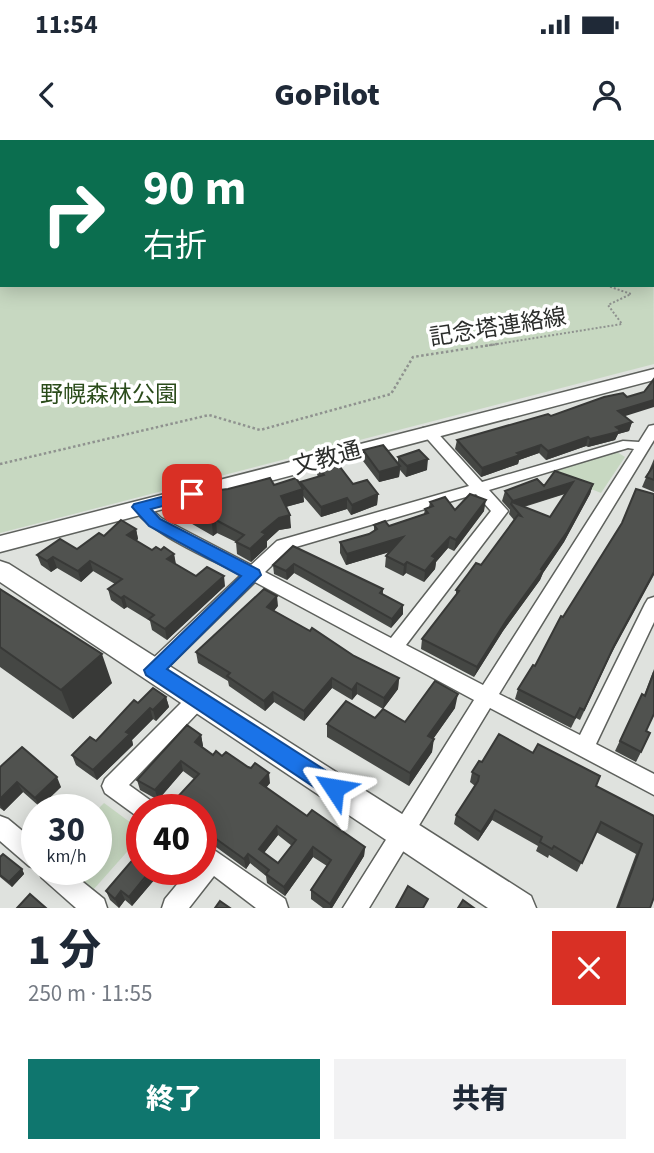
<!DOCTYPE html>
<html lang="ja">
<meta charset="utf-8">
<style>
:root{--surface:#fff;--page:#f2f2f3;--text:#1f2937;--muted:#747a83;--accent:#0f766e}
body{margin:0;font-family:"Source Sans 3","Noto Sans JP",sans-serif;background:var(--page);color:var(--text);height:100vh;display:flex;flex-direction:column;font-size:26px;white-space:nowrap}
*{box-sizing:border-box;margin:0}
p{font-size:23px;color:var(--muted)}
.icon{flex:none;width:38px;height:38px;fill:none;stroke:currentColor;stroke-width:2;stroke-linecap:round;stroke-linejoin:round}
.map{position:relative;height:768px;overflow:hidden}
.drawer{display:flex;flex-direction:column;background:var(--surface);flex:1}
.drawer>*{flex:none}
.banner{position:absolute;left:0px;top:0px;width:654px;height:147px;box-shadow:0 4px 18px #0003;background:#0b6e4f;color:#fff;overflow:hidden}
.speed{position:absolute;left:21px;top:654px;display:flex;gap:14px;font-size:35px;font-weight:700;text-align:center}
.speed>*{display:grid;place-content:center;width:91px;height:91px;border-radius:50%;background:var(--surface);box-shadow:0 4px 18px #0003;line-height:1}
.speed small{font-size:18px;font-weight:400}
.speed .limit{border:10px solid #d22;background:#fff;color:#111}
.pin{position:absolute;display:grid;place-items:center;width:60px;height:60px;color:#fff;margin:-30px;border-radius:14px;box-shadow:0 4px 10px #0006}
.me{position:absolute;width:77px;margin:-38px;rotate:303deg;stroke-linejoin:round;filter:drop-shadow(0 0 5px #0008)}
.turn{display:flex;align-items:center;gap:24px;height:147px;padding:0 28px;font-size:32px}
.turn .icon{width:91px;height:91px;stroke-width:2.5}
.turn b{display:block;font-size:49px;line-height:60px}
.round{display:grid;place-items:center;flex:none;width:74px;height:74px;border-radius:0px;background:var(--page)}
.head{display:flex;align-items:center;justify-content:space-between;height:119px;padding:0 28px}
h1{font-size:42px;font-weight:800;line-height:52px}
.primary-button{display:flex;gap:14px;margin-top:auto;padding:14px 28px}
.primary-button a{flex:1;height:80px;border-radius:0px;background:var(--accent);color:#fff;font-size:28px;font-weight:800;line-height:80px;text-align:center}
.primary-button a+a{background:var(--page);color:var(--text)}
.status{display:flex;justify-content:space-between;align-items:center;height:49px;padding:0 35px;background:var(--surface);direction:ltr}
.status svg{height:19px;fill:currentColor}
header{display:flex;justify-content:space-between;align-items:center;height:91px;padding:0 28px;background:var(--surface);font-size:32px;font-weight:800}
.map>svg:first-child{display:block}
.green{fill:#c7d8c1}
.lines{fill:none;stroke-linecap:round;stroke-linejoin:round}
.street-casing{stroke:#5e615d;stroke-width:3}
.secondary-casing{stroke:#5e615d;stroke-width:3}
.path-far1{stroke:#8f928f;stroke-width:2;stroke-dasharray:2 2;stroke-linecap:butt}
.path{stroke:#8f928f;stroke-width:2.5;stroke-dasharray:2.5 2.5;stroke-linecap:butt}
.street{fill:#fff;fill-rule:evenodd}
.secondary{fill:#fff;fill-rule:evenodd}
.wall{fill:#454744;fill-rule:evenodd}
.shaded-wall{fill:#383937}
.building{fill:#50524f;stroke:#383937;stroke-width:2;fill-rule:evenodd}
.route{fill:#1a73e8;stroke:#114b97;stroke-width:2}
.labels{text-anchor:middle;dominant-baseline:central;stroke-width:7;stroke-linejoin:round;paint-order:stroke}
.street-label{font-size:23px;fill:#2b2d2b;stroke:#fff}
.park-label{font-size:23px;fill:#2b4c1b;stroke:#fff}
</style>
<div class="status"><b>11:54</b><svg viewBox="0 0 49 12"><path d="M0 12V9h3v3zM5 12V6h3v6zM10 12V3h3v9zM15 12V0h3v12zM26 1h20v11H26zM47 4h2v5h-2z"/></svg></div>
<header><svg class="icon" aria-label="back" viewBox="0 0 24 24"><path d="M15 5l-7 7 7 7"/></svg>GoPilot<svg class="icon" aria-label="person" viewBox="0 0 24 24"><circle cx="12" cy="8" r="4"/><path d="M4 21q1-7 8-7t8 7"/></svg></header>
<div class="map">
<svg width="654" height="768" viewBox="0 0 654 768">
<rect width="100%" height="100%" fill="#dfe2de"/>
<g class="green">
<polygon points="0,0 564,0 2,2 2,145 653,145 653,45 654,224 0,393"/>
<polygon points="617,312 625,317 601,353 549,332"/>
<polygon points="104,663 142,691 142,695 93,750 68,730 96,730 96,671"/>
</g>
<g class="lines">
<g class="street-casing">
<g id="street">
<path d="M654 285V300L499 554 580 595 645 464 648 459 654 457V482L596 604 654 634V655L490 568 369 768H343L474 560 255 442 160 535 153 538 146 535 144 530 146 525 241 435C210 418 152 395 132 367L135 363H145L161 378 251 425 277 401 469 346 423 294 421 291 423 288H433L482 342 623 301 639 302 649 286ZM628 308 634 309 483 545 406 505 508 371 489 350ZM476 354 491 371 391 498 265 432 289 409Z"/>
<polygon points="198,551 205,553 208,559 205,565 129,645 154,663 157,670 142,670 142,679 138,677 105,653 102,646 105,639 191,553"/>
<polygon points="0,676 8,679 37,703 37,729 29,726 0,701"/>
<polygon points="201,701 285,759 288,768 256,768 214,736 189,768 162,768 165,759 189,730 201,730"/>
<polygon points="38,730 68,730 104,759 107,768 76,768 42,738"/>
</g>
</g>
<g class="secondary-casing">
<g id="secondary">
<polygon points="654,229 654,240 0,412 0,396"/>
<polygon points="0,421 9,424 531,756 536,768 488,768 0,442"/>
</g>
</g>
<g class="path-far1">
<polyline points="184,2 190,0"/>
<polyline points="0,77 2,72"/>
<polyline points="485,206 622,184 608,165 631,154 605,145"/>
</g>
<polyline class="path" points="0,324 209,275 260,290 391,254 413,217 497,204"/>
<use href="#street" class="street"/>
<use href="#secondary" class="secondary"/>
</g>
<g class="wall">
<polygon points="496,0 541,0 538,2 498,2"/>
<polygon points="551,276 625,276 632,282 629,291 618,294 615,300 588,307 586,306 546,320 539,313 519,320 518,324 481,337 455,309 457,300"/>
<polygon points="363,310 398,324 398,317 427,330 406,337 400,330 399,337 379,342 363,321"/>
<polygon points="654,319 654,352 642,347"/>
<polygon points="317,324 353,344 378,354 377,365 351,375 347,369 321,377 303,356 304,362 286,367 291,388 279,390 267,401 267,407 251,422 237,414 236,402 217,393 213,396 180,377 178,365 195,357 300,345 300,342 318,337 317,334"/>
<path d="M593 344 590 354 564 402 543 433 540 440 503 491 474 537 421 509 422 499 456 455V450L481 425 514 380 509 374 510 370 502 361 505 351 544 346ZM565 354 550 377 524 367Z"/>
<polygon points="430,362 455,370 484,371 454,411 448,408 436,422 435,429 424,442 406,433 403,436 385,427 386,416 390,412 346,425 340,413 340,402 369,394 374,391 374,385 389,386 424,374 425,369 429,367"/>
<polygon points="136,389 138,399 136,401 152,410 161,410 174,414 175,424 196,436 225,446 167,500 152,490 150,481 127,467 124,469 111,460 108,449 115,444 93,431 81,442 57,428 51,432 41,425 37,415 77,409 104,396"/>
<polygon points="293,406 383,449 383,455 403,465 403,474 391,488 294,433 287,440 274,434 273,425"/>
<polygon points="0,449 112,543 73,579 0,527"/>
<polygon points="278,466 274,471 354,516 399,538 398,549 383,569 357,554 352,560 332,548 304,581 274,562 265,571 229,546 228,541 198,523 196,512"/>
<polygon points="563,477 610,516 580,580 576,578 571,588 515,559 518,549 535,526"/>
<polygon points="654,529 654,574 646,591 641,612 636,622 615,611 642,554 644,555"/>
<polygon points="166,557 169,567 156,581 153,579 132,600 133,605 97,640 76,625 72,615 96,601 138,563"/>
<polygon points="455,568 433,599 432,612 409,646 327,597 327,584 375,578 405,582"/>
<path d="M201 595 203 606 202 607 213 615 222 616 270 643 266 648 307 676 365 707 364 716 332 768H323L311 759V750L327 726 313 717 285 756 267 743 266 736 250 723 246 729 201 696V670H172L170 665 194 639 183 631 158 660 140 650 137 640ZM278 695 292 706 278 723 264 713Z"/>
<polygon points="482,622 596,646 654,676 650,768 616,768 636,714 596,692 577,732 549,715 548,718 536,711 538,706 492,680 478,701 454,684 456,675 475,646 470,642 472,632"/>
<polygon points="0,627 61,647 40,667 23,652 4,671 0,668"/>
<polygon points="0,717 22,729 24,734 12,747 0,737"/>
<polygon points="155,739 132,766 125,760 119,768 110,760 106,751"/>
</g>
<g class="shaded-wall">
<polygon points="529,0 541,0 538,2 529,2"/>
<polygon points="654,260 654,267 616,279 618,271"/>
<polygon points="632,282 629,291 618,294 615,300 588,307 590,299 616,287"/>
<polygon points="588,297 586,306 546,320 548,311"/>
<polygon points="541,305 539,313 519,320 518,324 481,337 482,328 517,313"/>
<polygon points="428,319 427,330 406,337 407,326"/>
<polygon points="400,326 399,337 379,342 379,332"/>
<polygon points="573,342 570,352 515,369 512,365 513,361"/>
<polygon points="593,344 590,354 564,402 543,433 540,440 503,491 474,537 477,527 506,481 541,429"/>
<polygon points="303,349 304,362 281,368 281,356"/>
<polygon points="378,354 377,365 351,375 352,365"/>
<polygon points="347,358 347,369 321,377 321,367"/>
<polygon points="486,360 484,371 454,411 456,400"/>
<polygon points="290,375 291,388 279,390 267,401 267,407 251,422 250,409 262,392 279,378"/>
<polygon points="216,380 217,393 213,396 212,383"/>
<polygon points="136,389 138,399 130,406 127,395"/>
<polygon points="403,397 402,408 346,425 347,414"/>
<polygon points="450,397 448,408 436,422 435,429 424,442 425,431 432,416"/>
<polygon points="174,414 176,424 167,419"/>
<polygon points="53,417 57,428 51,432 47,421"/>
<polygon points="90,421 93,431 81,442 78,431"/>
<polygon points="407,422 406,433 403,436 404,425"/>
<polygon points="294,424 294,433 287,440 286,431"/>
<polygon points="654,432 654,435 610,516 580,580 614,506"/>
<polygon points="224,436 225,446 167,500 165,489"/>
<polygon points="124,456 127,467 124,469 121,458"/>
<polygon points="277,456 278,466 268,477 267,467"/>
<polygon points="403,465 403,474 391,488 392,479"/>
<polygon points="102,514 112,543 73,579 61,550"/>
<polygon points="332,538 332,548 304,581 304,571"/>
<polygon points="399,538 398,549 383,569 384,558"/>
<polygon points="357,543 357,554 352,560 352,550"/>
<polygon points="273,552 274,562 265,571 264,561"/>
<polygon points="458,554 455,568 426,609 428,596"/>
<polygon points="166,557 169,567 156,581 153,570"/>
<polygon points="150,568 153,579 132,600 133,605 97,640 93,630 126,592"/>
<polygon points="201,595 203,606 197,612 195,602"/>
<polygon points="434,599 432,612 409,646 410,633"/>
<polygon points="181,621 183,631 158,660 155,650"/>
<polygon points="269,633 270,643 261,653 260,643"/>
<polygon points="57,637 61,647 40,667 35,658"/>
<polygon points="17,642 23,652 4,671 0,665 0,659"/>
<polygon points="495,670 492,680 478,701 481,692"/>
<polygon points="277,686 278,695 260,718 259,709"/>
<polygon points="313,707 313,717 285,756 284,747"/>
<polygon points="365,707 364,716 332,768 330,768 330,764"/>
<polygon points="248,714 250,723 246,729 244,719"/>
<polygon points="22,729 24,734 12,747 9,742"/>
<polygon points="152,730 155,739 132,766 129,757"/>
<polygon points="121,751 125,760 119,768 115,759"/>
</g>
<g class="building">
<polygon points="654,239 654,260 618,271 632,282 616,287 620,290 618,292 590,299 588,297 548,311 541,305 517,313 520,315 482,328 457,300 548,274 551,276 604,257 623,253 627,257 644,252"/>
<polygon points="383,305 400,326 379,332 363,310"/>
<polygon points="419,310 428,319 407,326 398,317"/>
<polygon points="334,319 353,344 367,340 378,354 352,365 347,358 321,367 300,342 324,335 317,324"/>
<polygon points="654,325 654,340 646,337"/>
<polygon points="555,331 593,344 567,392 541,429 543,430 506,481 477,527 422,499 459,451 456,450 468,434 476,423 481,425 518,375 521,376 511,364 512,362 550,377 573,342 513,361 505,351 537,339 544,346"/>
<polygon points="270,338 274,345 296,338 303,349 281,356 290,375 279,378 262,392 266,394 250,409 236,402 244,395 216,380 212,383 178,365 191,355 195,357 202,352 228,349"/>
<polygon points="636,349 654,354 654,432 614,506 584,570 580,568 575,578 518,549 533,525 535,526 561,476 563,477 622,383"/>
<polygon points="470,354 486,360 456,400 450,397 432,416 436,418 425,431 407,422 404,425 386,416 403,397 347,414 340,402 369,394 377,389 374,385 385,381 389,386 428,373 425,369 433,366 430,362 445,357 455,370"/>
<polygon points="121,380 136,389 127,395 152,410 156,407 161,410 164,407 174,414 167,419 196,436 207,427 224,436 165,489 149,479 154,475 124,456 121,458 108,449 122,439 90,421 78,431 53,417 47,421 37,415 60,399 77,409 99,393 104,396"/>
<polygon points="293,406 383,449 380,453 403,465 392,479 294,424 286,431 273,425"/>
<polygon points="0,449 102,514 61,550 0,507"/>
<polygon points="264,449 277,456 267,467 310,491 312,488 354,516 399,538 384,558 357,543 352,550 332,538 304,571 273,552 264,561 227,536 230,533 196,512"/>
<polygon points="654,532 654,574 646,591 650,593 641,612 620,601 642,554 645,556"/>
<polygon points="435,541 458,554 428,596 434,599 410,633 327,584 346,561 375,578 383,569 405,582"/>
<polygon points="153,548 166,557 153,570 150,568 126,592 130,594 93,630 72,615 90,597 96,601 134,560 138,563"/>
<path d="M187 585 201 595 195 602 213 615 216 611 222 616 226 612 248 627 251 628 255 623 269 633 260 643 307 676 312 670 365 707 330 764 311 750 331 720 313 707 284 747 266 734 269 730 248 714 244 719 201 688V670H177L170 665 199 634 181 621 155 650 137 640ZM277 686 296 700 278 723 259 709Z"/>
<polygon points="499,594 533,613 538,604 600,636 596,646 654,676 654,757 650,768 618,768 642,704 601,682 582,723 554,706 552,709 540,702 542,697 495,670 481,692 456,675 478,641 479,636 472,632 479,621 482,622"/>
<polygon points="22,607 57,637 35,658 17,642 0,659 0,627"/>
<polygon points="37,680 37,696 29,688"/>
<polygon points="3,714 22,729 9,742 0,735 0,717"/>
<polygon points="135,717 142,722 142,730 151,730 129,757 121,751 115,759 106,751"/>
<polygon points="408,746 428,759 423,768 396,768"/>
<polygon points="30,754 46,768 17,768"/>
<polygon points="463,760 474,768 458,768"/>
<polygon points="220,761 230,768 215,768"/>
</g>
<polygon class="route" points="192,349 198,350 200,354 198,357 151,369 160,379 259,430 261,435 167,529 342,641 345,648 342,655 334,658 326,655 146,535 144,530 241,436 149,386 132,367 134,364"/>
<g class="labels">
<g class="street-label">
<text transform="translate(498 187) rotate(-9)">記念塔連絡線</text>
<text transform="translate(327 318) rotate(-15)">文教通</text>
</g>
<g class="park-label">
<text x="109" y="254">野幌森林公園</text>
</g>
</g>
</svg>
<div class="speed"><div>30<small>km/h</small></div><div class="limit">40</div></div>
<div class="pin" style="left:192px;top:354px;background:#d93025"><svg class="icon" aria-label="arrive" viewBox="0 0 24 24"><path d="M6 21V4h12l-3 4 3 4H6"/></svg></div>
<svg class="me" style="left:334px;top:648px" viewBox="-20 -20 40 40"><path d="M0-17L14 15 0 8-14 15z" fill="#1a73e8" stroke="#fff" stroke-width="4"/></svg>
<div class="banner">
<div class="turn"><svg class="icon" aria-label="right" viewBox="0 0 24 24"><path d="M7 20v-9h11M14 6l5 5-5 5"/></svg><div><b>90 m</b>右折</div></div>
</div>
</div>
<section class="drawer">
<div class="head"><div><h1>1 分</h1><p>250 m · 11:55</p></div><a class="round" style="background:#d93025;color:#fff"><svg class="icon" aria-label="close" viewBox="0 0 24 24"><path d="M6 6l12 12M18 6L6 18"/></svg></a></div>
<div class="primary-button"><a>終了</a><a>共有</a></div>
</section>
